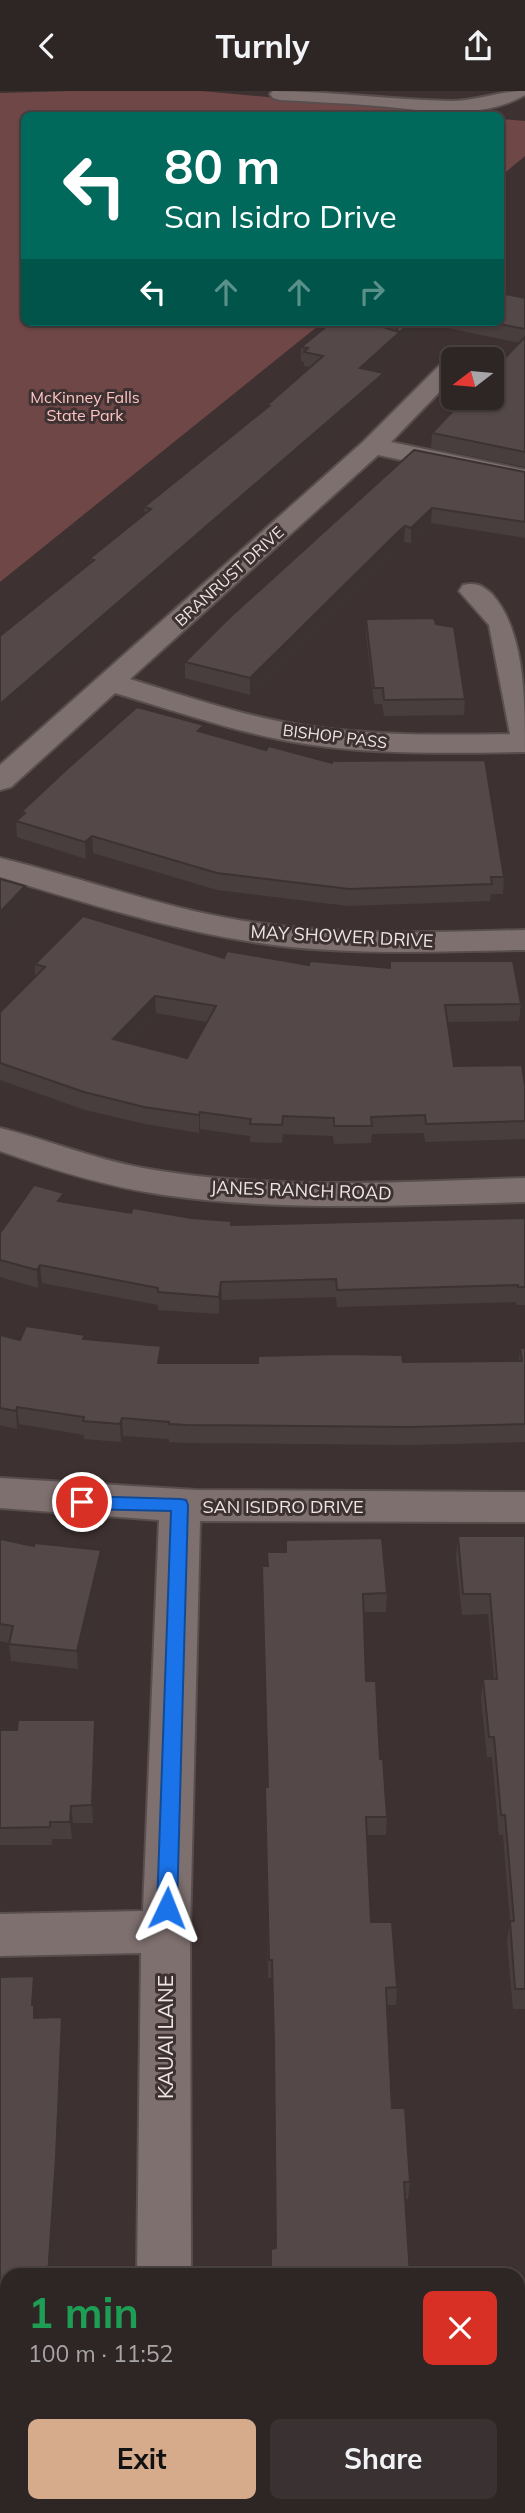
<!DOCTYPE html>
<meta charset="utf-8">
<style>
:root{--surface:#2e2525;--page:#3a3132;--text:#f1f3f6;--muted:#a7a5a7;--line:#494242;--accent:#d6ab8b}
body{margin:0;font-family:Mulish,sans-serif;background:var(--page);color:var(--text);height:100vh;display:flex;flex-direction:column;font-size:26px;white-space:nowrap}
*{box-sizing:border-box;margin:0}
p{font-size:23px;color:var(--muted)}
.icon{flex:none;width:38px;height:38px;fill:none;stroke:currentColor;stroke-width:2;stroke-linecap:round;stroke-linejoin:round}
.map{position:relative;flex:1;overflow:hidden}
.sheet{position:absolute;left:0px;top:2177px;width:525px;height:245px;display:flex;flex-direction:column;background:var(--surface);border-radius:21px 21px 0 0;box-shadow:0 2px 5px #0004,0 0 0 2px var(--line)}
.sheet>*{flex:none}
.top-card{position:absolute;left:21px;top:21px;width:483px;height:214px;border-radius:10px;box-shadow:0 2px 5px #0004,0 0 0 2px var(--line);background:#00695c;color:#fff;overflow:hidden}
.needle{width:46px;rotate:254deg}
.fabs{position:absolute;left:441px;top:256px;display:grid;gap:14px}
.fabs a{display:grid;place-items:center;width:63px;height:63px;border-radius:10px;background:var(--surface);box-shadow:0 2px 5px #0004,0 0 0 2px var(--line);font-size:35px}
.pin{position:absolute;display:grid;place-items:center;width:60px;height:60px;color:#fff;margin:-30px;border:4px solid #fff;border-radius:50%;box-shadow:0 2px 7px #0007}
.me{position:absolute;width:77px;margin:-38px;rotate:2deg;stroke-linejoin:round;filter:drop-shadow(0 0 5px #0008)}
.turn{display:flex;align-items:center;gap:24px;height:147px;padding:0 28px;font-size:32px}
.turn .icon{width:91px;height:91px;stroke-width:2.5}
.turn b{display:block;font-size:49px;line-height:60px}
.lanes{display:flex;align-items:center;height:66px;padding:0 28px;background:#0003;justify-content:center;gap:35px;direction:ltr}
.lanes .off{opacity:.35}
.round{display:grid;place-items:center;flex:none;width:74px;height:74px;border-radius:10px;background:var(--page)}
.overview{display:flex;align-items:center;justify-content:space-between;height:119px;padding:0 28px}
h1{font-size:42px;font-weight:700;line-height:52px;color:#1e9e55}
.cta{display:flex;gap:14px;margin-top:auto;padding:14px 28px}
.cta a{flex:1;height:80px;border-radius:10px;background:var(--accent);color:#111;font-size:28px;font-weight:700;line-height:80px;text-align:center}
.cta a+a{background:var(--page);color:var(--text)}
header{display:flex;justify-content:space-between;align-items:center;height:91px;padding:0 28px;background:var(--surface);font-size:32px;font-weight:700}
.map>svg:first-child{display:block}
.green{fill:#6f4747}
.lines{fill:none;stroke-linecap:round;stroke-linejoin:round}
.minor-casing{stroke:#594e4e;stroke-width:4}
.minor{fill:#7f7070;fill-rule:evenodd}
.wall{fill:#493e3e;fill-rule:evenodd}
.shaded-wall{fill:#3c3232}
.building{fill:#554848;stroke:#3c3232;stroke-width:2;fill-rule:evenodd}
.route{fill:#1a73e8;stroke:#114b97;stroke-width:2}
.labels{text-anchor:middle;dominant-baseline:central;stroke-width:6;stroke-linejoin:round;paint-order:stroke}
.far-park-label{font-size:16px;fill:#fec4c4;stroke:#3e3131}
.far-street-label{font-size:16px;fill:#eee5e5;stroke:#3e3131}
.street-label{font-size:18px;fill:#eee5e5;stroke:#3e3131}
.near-street-label{font-size:21px;fill:#eee5e5;stroke:#3e3131}
</style>
<header><svg class="icon" aria-label="back" viewBox="0 0 24 24"><path d="M15 5l-7 7 7 7"/></svg>Turnly<svg class="icon" aria-label="share" viewBox="0 0 24 24"><path d="M12 15V3M7 8l5-5 5 5M5 13v7h14v-7"/></svg></header>
<div class="map">
<svg width="525" height="2422" viewBox="0 0 525 2422">
<rect width="100%" height="100%" fill="#3e3131"/>
<g class="green">
<polygon points="71,0 201,0 463,24 24,24 24,231 323,231 0,491 0,2"/>
<polygon points="501,28 525,30 525,65 501,85"/>
</g>
<g class="lines">
<g class="minor-casing">
<g id="minor">
<path d="M273 0C332 0 391 9 451 10 477 10 499 0 525 0V4C479 30 427 19 377 15 345 12 312 11 280 9L273 7 270 3Z"/>
<path d="M453 267 456 268H453V287L391 351 525 379V395L378 364 130 588C188 606 246 626 306 635 374 645 442 644 510 643L489 534 459 500 463 494C476 491 482 494 492 503 525 540 525 609 525 661 452 662 378 664 306 653 241 643 178 621 115 602L11 696 0 699V674L364 350 445 269Z"/>
<path d="M0 767C87 788 170 820 258 832 347 845 436 841 525 839V859C447 860 368 864 290 856 191 845 95 815 0 786Z"/>
<path d="M0 1037C48 1049 94 1068 143 1077 268 1100 399 1091 525 1087V1111C405 1114 284 1121 164 1104 108 1096 53 1079 0 1060Z"/>
<polygon points="0,1387 196,1399 525,1401 525,1431 200,1430 190,1841 191,2184 137,2184 141,1862 0,1865 0,1823 143,1820 159,1429 0,1417"/>
<rect x="133" y="2415" width="58" height="7"/>
</g>
</g>
<use href="#minor" class="minor"/>
</g>
<g class="wall">
<polygon points="525,207 525,376 431,357 432,342 520,252 438,235 438,231 500,231"/>
<polygon points="381,231 424,231 424,233 373,280 384,282 383,297 90,472 89,468 145,423 144,416 266,318 266,315 310,276 304,275 304,271 301,270 301,256 386,237"/>
<polygon points="414,359 525,381 525,447 431,432 411,452 404,451 398,456 250,604 185,587 185,571"/>
<polygon points="366,528 436,533 465,608 464,624 384,625 382,613 374,613 366,544"/>
<polygon points="204,642 504,786 503,803 491,803 490,810 348,815 217,799 93,762 86,768 17,746 16,730 22,724 22,720"/>
<path d="M224 867 309 874 390 877V870L521 913 519 930 447 931 454 975 525 995V1048L425 1051 424 1042 372 1043 371 1052 334 1053 333 1045 283 1043 282 1052 250 1051V1045L200 1038 199 1042 145 1033 85 1019 0 989V921L35 886V873ZM156 922 207 931 187 967 127 952Z"/>
<polygon points="64,1102 64,1111 131,1122 231,1134 525,1127 525,1214 517,1214 516,1211 337,1216 336,1206 222,1209 219,1223 158,1219 158,1214 42,1192 38,1197 0,1186 0,1142"/>
<polygon points="0,1244 20,1249 85,1249 162,1272 519,1270 520,1257 525,1257 525,1351 411,1354 187,1352 169,1351 169,1348 123,1345 121,1351 84,1348 84,1344 19,1333 17,1338 0,1334"/>
<polygon points="458,1445 525,1445 525,1918 513,1918 507,1850 510,1830 503,1744 499,1744 492,1666 487,1666 481,1608 483,1588 494,1588 488,1523 462,1524 456,1466"/>
<polygon points="0,1448 102,1477 78,1578 11,1570 9,1552 0,1550"/>
<polygon points="286,1449 387,1502 386,1521 364,1521 366,1590 380,1668 387,1726 386,1744 367,1744 371,1831 397,1896 396,1914 387,1914 392,2017 410,2091 408,2108 405,2108 275,2157 274,1967 272,1887 268,1887 265,1714 268,1696 262,1475 267,1475 267,1461 286,1461"/>
<polygon points="0,1639 96,1646 93,1732 73,1732 72,1748 52,1748 52,1754 0,1754"/>
</g>
<g class="shaded-wall">
<polygon points="411,231 424,231 424,233 360,292 360,277"/>
<polygon points="384,282 383,297 0,630 0,613"/>
<polygon points="432,417 431,432 411,452 411,437"/>
<polygon points="405,435 404,451 398,456 250,604 250,587 398,441"/>
<polygon points="204,634 204,650 198,640"/>
<polygon points="92,745 93,762 86,768 85,751"/>
<polygon points="25,795 27,812 0,840 0,821"/>
<polygon points="155,905 156,922 114,965 113,948"/>
<polygon points="200,1021 200,1038 199,1042 199,1024"/>
<polygon points="64,1102 65,1119 58,1110"/>
<polygon points="40,1174 42,1192 38,1197 37,1179"/>
<polygon points="221,1191 222,1209 219,1223 219,1206"/>
<polygon points="161,1255 162,1273 158,1272"/>
<polygon points="17,1316 19,1333 17,1338 16,1320"/>
<polygon points="122,1327 123,1345 121,1351 120,1333"/>
<polygon points="101,1459 102,1477 78,1578 77,1560"/>
<polygon points="95,1629 96,1646 93,1732 92,1714"/>
<polygon points="71,1715 73,1732 72,1748 70,1731"/>
<polygon points="34,1885 36,1907 35,1923 36,1936 32,1914"/>
<polygon points="62,1926 64,1948 59,2087 52,2184 48,2184"/>
<polygon points="34,2415 38,2415 37,2422 33,2422"/>
</g>
<g class="building">
<polygon points="500,202 525,207 525,238 489,231 500,231"/>
<polygon points="332,231 366,231 399,241 392,231 411,231 360,277 384,282 0,613 0,545 94,469 89,468 151,418 144,416 269,315 266,315 323,265 304,261 308,257 301,256"/>
<polygon points="525,246 525,361 432,342 466,306 492,306 492,280"/>
<polygon points="414,359 525,381 525,431 432,417 411,437 405,435 398,441 250,587 185,571 229,527"/>
<polygon points="434,527 436,533 454,536 465,608 384,609 383,597 374,597 366,528"/>
<polygon points="137,616 204,634 198,640 266,659 269,655 332,672 332,670 485,669 504,786 491,786 492,793 349,798 217,782 92,745 85,751 16,730 25,722 22,720 67,678"/>
<polygon points="0,788 25,795 0,821"/>
<path d="M83 825 224 867 227 860 309 874 310 870 390 877V870H513L521 913 445 914 454 975 522 974 525 995V1030L426 1033 425 1024 371 1026 372 1035H334V1027L283 1025 282 1034 250 1033 251 1028 200 1021 199 1024 144 1016 84 1001 0 972V921L45 876 35 873ZM155 905 216 915 187 967 113 948Z"/>
<polygon points="34,1094 64,1102 58,1110 131,1122 133,1117 191,1127 231,1130 231,1134 525,1127 525,1196 518,1196 518,1194 337,1199 336,1188 221,1191 219,1206 158,1201 158,1197 40,1174 37,1179 0,1169 0,1142"/>
<polygon points="26,1235 85,1244 83,1248 161,1255 158,1272 258,1272 258,1265 341,1263 402,1264 403,1271 522,1270 520,1257 525,1257 525,1333 412,1336 187,1334 169,1333 169,1331 122,1327 120,1333 83,1330 84,1326 17,1316 16,1320 0,1317 0,1244 20,1249"/>
<polygon points="458,1445 525,1445 525,1898 515,1898 510,1830 514,1830 505,1724 501,1724 494,1646 489,1646 483,1588 497,1588 490,1503 463,1503"/>
<polygon points="382,1447 387,1502 363,1503 366,1590 376,1590 380,1668 383,1668 387,1726 366,1726 371,1831 392,1831 397,1896 386,1897 392,2017 405,2017 410,2091 404,2091 410,2184 271,2184 271,2158 276,2157 274,1950 272,1869 269,1869 265,1696 268,1696 262,1475 268,1475 267,1461 286,1461 286,1449"/>
<polygon points="0,1448 34,1455 35,1452 101,1459 77,1560 9,1553 13,1535 0,1533"/>
<polygon points="18,1629 95,1629 92,1714 71,1715 70,1731 50,1731 50,1736 0,1737 0,1639 17,1639"/>
<polygon points="34,1885 32,1914 34,1914 34,1927 62,1926 56,2066 48,2184 7,2184 7,2415 34,2415 33,2422 0,2422 0,1886"/>
<polygon points="287,2415 438,2415 439,2422 287,2422"/>
</g>
<polygon class="route" points="82,1405 180,1408 186,1409 188,1414 177,1817 174,1823 167,1826 160,1823 157,1817 171,1420 82,1418 75,1416 73,1411 75,1407"/>
<g class="labels">
<g class="far-park-label">
<text x="85" y="306">McKinney Falls<tspan x="85" dy="18">State Park</tspan></text>
</g>
<g class="far-street-label">
<text transform="translate(229 485) rotate(-42)">BRANRUST DRIVE</text>
<text transform="translate(335 645) rotate(7)">BISHOP PASS</text>
</g>
<g class="street-label">
<text transform="translate(342 845) rotate(3)">MAY SHOWER DRIVE</text>
<text transform="translate(301 1099) rotate(2)">JANES RANCH ROAD</text>
<text x="283" y="1415">SAN ISIDRO DRIVE</text>
</g>
<g class="near-street-label">
<text transform="translate(165 1946) rotate(-90)">KAUAI LANE</text>
</g>
</g>
</svg>
<div class="fabs">
<a><svg class="needle" viewBox="-14 -14 28 28"><path d="M0-13l5 13h-10z" fill="#e53935"/><path d="M0 13l5-13h-10z" fill="#a7a5a7"/></svg></a>
</div>
<div class="pin" style="left:82px;top:1411px;background:#d93025"><svg class="icon" aria-label="arrive" viewBox="0 0 24 24"><path d="M6 21V4h12l-3 4 3 4H6"/></svg></div>
<svg class="me" style="left:167px;top:1817px" viewBox="-20 -20 40 40"><path d="M0-17L14 15 0 8-14 15z" fill="#1a73e8" stroke="#fff" stroke-width="4"/></svg>
<div class="top-card">
<div class="turn"><svg class="icon" aria-label="left" viewBox="0 0 24 24"><path d="M17 20v-9H6M10 6l-5 5 5 5"/></svg><div><b>80 m</b>San Isidro Drive</div></div>
<div class="lanes"><svg class="icon" aria-label="left" viewBox="0 0 24 24"><path d="M17 20v-9H6M10 6l-5 5 5 5"/></svg><svg class="icon off" aria-label="ahead" viewBox="0 0 24 24"><path d="M12 20V5M6 11l6-6 6 6"/></svg><svg class="icon off" aria-label="ahead" viewBox="0 0 24 24"><path d="M12 20V5M6 11l6-6 6 6"/></svg><svg class="icon off" aria-label="right" viewBox="0 0 24 24"><path d="M7 20v-9h11M14 6l5 5-5 5"/></svg></div>
</div>
<section class="sheet">
<div class="overview"><div><h1>1 min</h1><p>100 m · 11:52</p></div><a class="round" style="background:#d93025;color:#fff"><svg class="icon" aria-label="close" viewBox="0 0 24 24"><path d="M6 6l12 12M18 6L6 18"/></svg></a></div>
<div class="cta"><a>Exit</a><a>Share</a></div>
</section>
</div>
